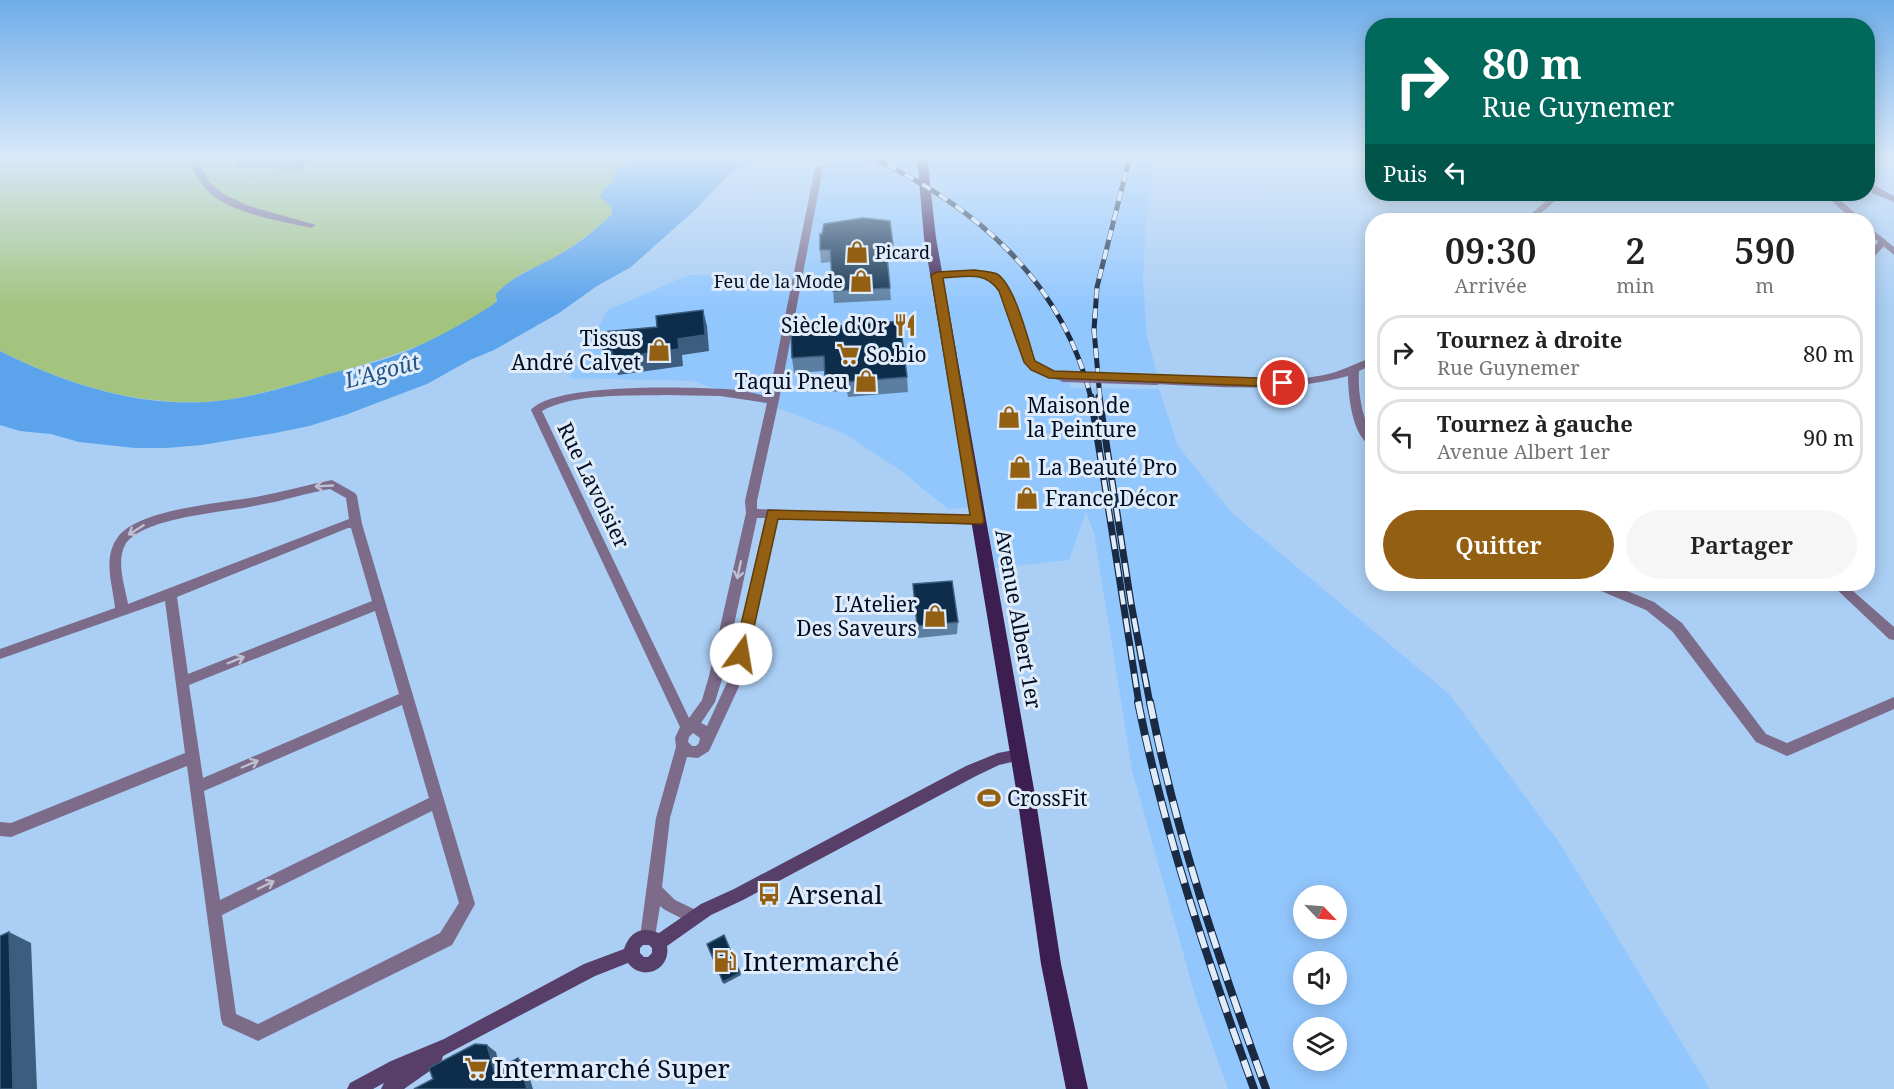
<!DOCTYPE html>
<html lang="fr">
<meta charset="utf-8">
<style>
:root{--surface:#fff;--page:#f6f6f6;--text:#222;--muted:#767676;--line:#e0e0e0;--accent:#935f12}
body{margin:0;font-family:"Noto Serif",serif;background:var(--page);color:var(--text);height:100vh;display:flex;flex-direction:column;font-size:22px;white-space:nowrap}
*{box-sizing:border-box;margin:0}
p{font-size:20px;color:var(--muted)}
.icon{flex:none;width:33px;height:33px;fill:none;stroke:currentColor;stroke-width:2;stroke-linecap:round;stroke-linejoin:round}
.map{position:relative;flex:1;overflow:hidden}
.sheet{position:absolute;left:1365px;top:213px;width:510px;height:378px;display:flex;flex-direction:column;background:var(--surface);border-radius:24px;box-shadow:0 3px 15px #0003}
.sheet>*{flex:none}
.hud{position:absolute;left:1365px;top:18px;width:510px;height:183px;border-radius:24px;box-shadow:0 3px 15px #0003;background:#00695c;color:#fff;overflow:hidden}
.needle{width:39px;rotate:115deg}
.buttons{position:absolute;left:1293px;top:885px;display:grid;gap:12px}
.buttons a{display:grid;place-items:center;width:54px;height:54px;border-radius:50%;background:var(--surface);box-shadow:0 3px 15px #0003;font-size:30px}
.pin{position:absolute;display:grid;place-items:center;width:51px;height:51px;color:#fff;margin:-26px;border:3px solid #fff;border-radius:50%;box-shadow:0 2px 6px #0007}
.me{position:absolute;width:66px;margin:-33px;rotate:13deg;stroke-linejoin:round;filter:drop-shadow(0 0 4px #0008)}
.turn{display:flex;align-items:center;gap:21px;height:126px;padding:0 18px;font-size:27px}
.turn .icon{width:78px;height:78px;stroke-width:2.5}
.turn b{display:block;font-size:42px;line-height:51px}
.then{display:flex;align-items:center;height:57px;padding:0 18px;background:#0003;gap:12px;font-size:22px}
.eta{display:flex;justify-content:space-evenly;align-items:center;height:102px;text-align:center}
.eta b{font-size:36px;font-weight:600;line-height:42px}
.cta{display:flex;gap:12px;margin-top:auto;padding:12px 18px}
.cta a{flex:1;height:69px;border-radius:36px;background:var(--accent);color:#fff;font-size:24px;font-weight:600;line-height:69px;text-align:center}
.cta a+a{background:var(--page);color:var(--text)}
ul{padding:0;list-style:none}
li{display:flex;align-items:center;gap:18px;height:75px;margin:0 12px 9px;padding:0 6px;border:3px solid var(--line);border-radius:24px}
li div{flex:1}
li b{display:block;font-size:22px}
li em{font-style:normal}
.map>svg:first-child{display:block}
.built{fill:#92c7fe;fill-rule:evenodd}
.green{fill:#a2c47e}
.water{fill:#5ba3eb}
.lines{fill:none;stroke-linecap:round;stroke-linejoin:round}
.minor{fill:#7c6b89;fill-rule:evenodd}
.tertiary{fill:#7c6b89;fill-rule:evenodd}
.secondary{fill:#573f69;fill-rule:evenodd}
.primary{fill:#3d1e51;fill-rule:evenodd}
.rail-far2-casing{stroke:#192a42;stroke-width:5}
.rail-far1-casing{stroke:#192a42;stroke-width:7}
.rail-casing{stroke:#192a42;stroke-width:8}
.rail-far2{stroke:#e0ecf9;stroke-width:4;stroke-dasharray:10;stroke-linecap:butt}
.rail-far1{stroke:#e0ecf9;stroke-width:4.5;stroke-dasharray:14;stroke-linecap:butt}
.rail{stroke:#e0ecf9;stroke-width:6;stroke-dasharray:17;stroke-linecap:butt}
.minor-bridge{stroke:#7c6b89;stroke-width:10}
.wall{fill:#5c7ea0}
.shaded-wall{fill:#3c5d7e}
.building{fill:#0d2d4b;stroke:#3c5d7e;stroke-width:1.5}
.oneway{stroke:#bdbfd2}
.route{fill:#935f12;stroke:#603e0c;stroke-width:1.5}
.labels{text-anchor:middle;dominant-baseline:central;stroke-width:6;stroke-linejoin:round;paint-order:stroke}
.far-poi-label{font-size:18px;fill:#000e24;stroke:#e0ecf9;text-anchor:start}
.poi-label{font-size:21px;fill:#000e24;stroke:#e0ecf9;text-anchor:start}
.street-label{font-size:21px;fill:#000e24;stroke:#e0ecf9}
.water-label{font-size:22px;font-style:italic;fill:#235584;stroke:#e0ecf9}
.near-poi-label{font-size:26px;fill:#000e24;stroke:#e0ecf9;text-anchor:start}
</style>
<div class="map">
<svg width="1894" height="1089" viewBox="0 0 1894 1089">
<rect width="100%" height="100%" fill="#aacef4"/>
<path class="built" d="M824 156H1154L1145 235 1143 282 1147 337 1157 373 1069 372 1070 388 1159 389 1178 446 1232 513 1449 694 1559 842 1710 1089H1228L1196 999 1132 770 1094 533 1086 512 1069 560 995 568 985 507 948 509 900 470 845 434 789 412 692 381 569 378 608 310 689 275 801 276ZM911 169 952 192 945 203 911 183ZM1304 896H1336V928H1304ZM1304 962H1336V994H1304ZM1304 1028H1336V1060H1304Z"/>
<path class="green" d="M24 156H637L620 166 613 181 601 193V197L612 208V214C594 231 567 252 546 262 534 268 516 275 507 285 500 291 498 301 491 307 447 339 393 356 342 371 301 382 260 396 218 401 143 408 67 385 0 351V160Z"/>
<path class="water" d="M637 156H759L726 177 696 209 631 267 597 286 559 313 494 350 470 360 427 384 345 415 309 426 275 433 202 445 166 448H135L79 442 51 434 20 431 0 425V351C67 385 143 409 218 401 256 397 293 385 329 374 352 368 376 363 399 354 431 342 462 324 491 306L497 301 496 294C509 279 530 270 547 261 570 250 594 232 612 214V208L600 197 601 193 613 181 616 170Z"/>
<g class="lines">
<g class="minor">
<polygon points="0,156 14,156 0,161"/>
<path d="M187 156H195L209 182 225 195 249 206 316 225 311 228C281 221 227 213 206 189 197 179 193 167 187 156Z"/>
<path d="M819 165 823 168 779 400 757 501V509L978 517 984 521 978 525 777 518 743 678 709 751 698 758 687 757 670 818 662 887 675 900 698 911 701 916 698 921 693 924 665 910 660 906 654 943 648 945 642 943 640 937 656 818 676 747 675 738 680 727 531 410C555 382 699 387 737 390 748 391 758 395 769 396L815 168ZM665 395 720 396 767 403 745 501 746 513 709 676 702 700 689 718 542 411C574 393 628 396 665 395ZM757 518H765L729 678 707 726 701 723 715 702 723 676ZM693 733 700 738 699 743 696 746H692L688 742 689 737Z"/>
<polygon points="1868,182 1894,196 1894,202 1872,193 1868,189"/>
<polygon points="1554,194 1563,194 1533,220 1524,220"/>
<polygon points="1883,239 1886,240 1886,244 1871,260 1868,261 1868,253 1880,240"/>
<path d="M979 270C1014 275 1017 309 1026 338 1028 346 1031 357 1037 364 1045 372 1057 372 1068 374L1069 377 1068 380C1060 381 1052 379 1045 376 1003 363 1021 293 987 278 973 271 952 277 937 278L932 275 937 272Z"/>
<path d="M1372 358V365L1359 371C1358 387 1360 404 1365 419 1368 429 1373 436 1372 446 1352 438 1348 394 1348 376 1285 393 1221 387 1156 384L1151 380 1156 376C1211 379 1269 386 1324 375 1341 372 1355 363 1372 358Z"/>
<path d="M332 480 355 493 357 496 362 524 475 904 452 945 258 1041 223 1025 221 1019 187 766 11 837 0 836V822L11 823 185 753 165 601 0 659V649L115 608C113 585 102 558 118 537 138 509 223 503 256 497 282 492 307 485 332 480ZM330 489 346 498 349 519 128 604C125 586 116 563 125 545 141 517 228 512 259 505 283 501 306 493 330 489ZM348 528H351L372 601 188 674 177 597ZM375 611 399 694 203 778 189 685ZM402 705 429 798 220 900 204 791ZM432 811 459 903 440 933 258 1024 236 1014 222 915Z"/>
<polygon points="1592,584 1610,584 1654,602 1682,623 1766,734 1787,743 1894,697 1894,709 1792,754 1787,756 1756,742 1672,631 1646,610 1594,588"/>
<polygon points="1831,584 1845,584 1894,627 1894,640 1889,639"/>
</g>
<g class="tertiary">
<polygon points="1824,194 1833,194 1863,220 1853,220"/>
<polygon points="1868,226 1894,247 1894,255 1868,233"/>
</g>
<path class="secondary" d="M1019 749 1024 751 1026 755 1024 759 999 765 976 776 743 900 711 915 667 946C671 970 642 982 628 963L595 976 443 1056 441 1063 404 1089H381L384 1083 373 1089H347L350 1083 391 1061 444 1039 584 964 624 949C630 931 642 926 659 933L701 904 734 889 966 766 998 753ZM643 945H649L652 948V953L648 957H644L640 953V948Z"/>
<polygon class="primary" points="917,156 927,156 936,238 1035,795 1061,964 1088,1089 1066,1089 1041,964 1017,795 924,238"/>
<g class="rail-far2-casing">
<g id="rail-far2">
<path d="M869 156C975 206 1062 279 1091 398"/>
<polyline points="1100,398 1094,330 1097,287 1130,156"/>
</g>
</g>
<g class="rail-far1-casing">
<g id="rail-far1">
<polyline points="1091,397 1139,704"/>
<polyline points="1099,397 1131,603 1150,704"/>
</g>
</g>
<g class="rail-casing">
<g id="rail">
<path d="M1138 702C1165 835 1208 962 1254 1089"/>
<path d="M1150 702C1176 834 1220 963 1266 1089"/>
</g>
</g>
<use href="#rail-far2" class="rail-far2"/>
<use href="#rail-far1" class="rail-far1"/>
<use href="#rail" class="rail"/>
<polyline class="minor-bridge" points="1064,377 1156,380"/>
</g>
<g class="wall">
<polygon points="233,156 311,156 301,169 239,167"/>
<polygon points="893,245 894,258 887,258 891,300 834,303 831,262 821,263 820,250"/>
<polygon points="791,330 907,377 908,392 848,397 847,391 826,392 824,371 794,373 792,358"/>
<polygon points="913,584 958,622 957,634 918,638"/>
</g>
<g class="shaded-wall">
<polygon points="294,156 311,156 301,169"/>
<polygon points="703,310 707,326 709,351 682,355 683,366 618,375 615,367 609,368 603,352 678,339"/>
<polygon points="9,932 31,943 37,1089 13,1089"/>
<polygon points="724,935 741,975 724,984 723,982"/>
<polygon points="487,1045 496,1052 502,1077 494,1071"/>
<polygon points="518,1058 526,1065 533,1089 527,1089"/>
</g>
<g class="building">
<polygon points="863,218 890,221 893,245 886,246 890,288 833,291 830,250 820,250 820,234 822,234 824,224"/>
<polygon points="703,310 705,335 678,339 679,349 613,358 612,351 603,352 603,332 657,327 656,316"/>
<polygon points="900,321 907,377 846,382 846,376 825,378 824,356 792,358 791,330"/>
<polygon points="952,581 958,622 917,626 913,584"/>
<polygon points="9,932 13,1089 0,1089 0,936"/>
<polygon points="724,935 740,973 723,982 707,944"/>
<polygon points="475,1044 487,1045 494,1071 518,1058 527,1089 414,1089 433,1079 429,1068"/>
</g>
<defs><path id="oneway-shaft" d="M-6 0H5M1.5-3L5.5 0L1.5 3" fill="none" stroke-width="1.6" stroke-linecap="round" stroke-linejoin="round" transform="scale(1.5)"/></defs>
<g class="oneway">
<use href="#oneway-shaft" transform="translate(324 486) rotate(177)"/>
<use href="#oneway-shaft" transform="translate(136 530) rotate(148)"/>
<use href="#oneway-shaft" transform="translate(739 570) rotate(102)"/>
<use href="#oneway-shaft" transform="translate(236 660) rotate(-22)"/>
<use href="#oneway-shaft" transform="translate(250 764) rotate(-23)"/>
<use href="#oneway-shaft" transform="translate(266 885) rotate(-26)"/>
</g>
<linearGradient id="sky" x2="0" y2="1"><stop stop-color="#6fade9"/><stop offset="0.51" stop-color="#d9e9fa"/><stop offset="1" stop-color="#d9e9fa" stop-opacity="0"/></linearGradient>
<rect width="1894" height="308" fill="url(#sky)"/>
<path class="route" d="M974 270C981 271 991 271 997 274 1015 285 1028 340 1035 361L1054 371 1283 379 1289 383 1283 387 1049 378 1031 370 1024 362 999 291C985 270 965 277 943 278L984 521 982 524 778 519 748 654 746 659 741 660 736 659 734 654 768 510 970 515 931 275 937 272Z"/>
<defs>
<g id="shop-bare" transform="scale(1.8)"><path d="M-5-2.5h2.3a2.7 3.5 0 0 1 5.4 0H5L5.5 6h-11ZM-1.5-2.5h3a1.5 2.3 0 0 0-3 0Z" fill="#935f12" stroke="#e0ecf9" stroke-width="2.5" paint-order="stroke"/></g>
<g id="restaurant-bare" transform="scale(1.8)"><path d="M-5-6h1v4h1v-4h1v4h1v-4h1v5L-1.5 .5V6h-2V.5L-5-1ZM5-6V6H3V1.5H1.5Q1.5-4 5-6Z" fill="#935f12" stroke="#e0ecf9" stroke-width="2.5" paint-order="stroke"/></g>
<g id="supermarket-bare" transform="scale(1.8)"><path d="M-6-5.5h2.5l.6 2H6L4.5 2H-2.5L-4.4-4H-6ZM-1.5 3.2a1.3 1.3 0 1 0 .1 0ZM3 3.2a1.3 1.3 0 1 0 .1 0Z" fill="#935f12" stroke="#e0ecf9" stroke-width="2.5" paint-order="stroke"/></g>
<g id="stadium-bare" transform="scale(1.8)"><path d="M0-5a6.5 5 0 1 0 0 10a6.5 5 0 1 0 0-10ZM-3.5-1.8h7v3.6h-7Z" fill="#935f12" stroke="#e0ecf9" stroke-width="2.5" paint-order="stroke"/></g>
<g id="bus-bare" transform="scale(1.8)"><path d="M-5-6H5V4H4V6H2V4H-2V6H-4V4H-5ZM-3.5-4V0h7V-4ZM-3.5 1.2v1.5H-2V1.2ZM2 1.2v1.5H3.5V1.2Z" fill="#935f12" stroke="#e0ecf9" stroke-width="2.5" paint-order="stroke"/></g>
<g id="fuel-bare" transform="scale(1.8)"><path d="M-5.5-6h7V0h2V4h1.3V-2.5L3-4.5l.8-.8L6-3V5H2.5V1h-1V6h-7ZM-4.2-4.7v3.2H.2V-4.7Z" fill="#935f12" stroke="#e0ecf9" stroke-width="2.5" paint-order="stroke"/></g>
</defs>
<g fill-rule="evenodd">
<use href="#shop-bare" x="857" y="252"/>
<use href="#shop-bare" x="861" y="281"/>
<use href="#restaurant-bare" x="905" y="325"/>
<use href="#shop-bare" x="659" y="350"/>
<use href="#supermarket-bare" x="848" y="354"/>
<use href="#shop-bare" x="866" y="381"/>
<use href="#shop-bare" x="1009" y="417"/>
<use href="#shop-bare" x="1020" y="467"/>
<use href="#shop-bare" x="1027" y="498"/>
<use href="#shop-bare" x="935" y="616"/>
<use href="#stadium-bare" x="989" y="798"/>
<use href="#bus-bare" x="769" y="894"/>
<use href="#fuel-bare" x="725" y="961"/>
<use href="#supermarket-bare" x="476" y="1068"/>
</g>
<g class="labels">
<g class="far-poi-label">
<text x="875" y="252">Picard</text>
<text x="843" y="281" text-anchor="end">Feu de la Mode</text>
</g>
<g class="poi-label">
<text x="887" y="325" text-anchor="end">Siècle d'Or</text>
<text x="641" y="338" text-anchor="end">Tissus<tspan x="641" dy="24">André Calvet</tspan></text>
<text x="866" y="354">So.bio</text>
<text x="848" y="381" text-anchor="end">Taqui Pneu</text>
<text x="1027" y="405">Maison de<tspan x="1027" dy="24">la Peinture</tspan></text>
<text x="1038" y="467">La Beauté Pro</text>
<text x="1045" y="498">France Décor</text>
<text x="917" y="604" text-anchor="end">L'Atelier<tspan x="917" dy="24">Des Saveurs</tspan></text>
<text x="1007" y="798">CrossFit</text>
</g>
<g class="street-label">
<text transform="translate(594 485) rotate(64)">Rue Lavoisier</text>
<text transform="translate(1019 619) rotate(80)">Avenue Albert 1er</text>
</g>
<g class="water-label">
<text transform="translate(382 370) rotate(-15)">L'Agoût</text>
</g>
<g class="near-poi-label">
<text x="787" y="894">Arsenal</text>
<text x="743" y="961">Intermarché</text>
<text x="494" y="1068">Intermarché Super</text>
</g>
</g>
</svg>
<div class="buttons">
<a><svg class="needle" viewBox="-14 -14 28 28"><path d="M0-13l5 13h-10z" fill="#e53935"/><path d="M0 13l5-13h-10z" fill="#767676"/></svg></a>
<a><svg class="icon" aria-label="sound" viewBox="0 0 24 24"><path d="M4 9h4l5-4v14l-5-4H4zM17 9q2 3 0 6"/></svg></a>
<a><svg class="icon" aria-label="layers" viewBox="0 0 24 24"><path d="M12 4l9 5-9 5-9-5zM3 14l9 5 9-5"/></svg></a>
</div>
<div class="pin" style="left:1283px;top:383px;background:#d93025"><svg class="icon" aria-label="arrive" viewBox="0 0 24 24"><path d="M6 21V4h12l-3 4 3 4H6"/></svg></div>
<svg class="me" style="left:741px;top:654px" viewBox="-20 -20 40 40"><circle r="19" fill="#fff"/><path d="M0-13L10 11 0 6-10 11z" fill="#935f12"/></svg>
<div class="hud">
<div class="turn"><svg class="icon" aria-label="right" viewBox="0 0 24 24"><path d="M7 20v-9h11M14 6l5 5-5 5"/></svg><div><b>80 m</b>Rue Guynemer</div></div>
<div class="then">Puis<svg class="icon" aria-label="left" viewBox="0 0 24 24"><path d="M17 20v-9H6M10 6l-5 5 5 5"/></svg></div>
</div>
<section class="sheet">
<div class="eta">
<div><b>09:30</b><p>Arrivée</p></div>
<div><b>2</b><p>min</p></div>
<div><b>590</b><p>m</p></div>
</div>
<ul>
<li><svg class="icon" aria-label="right" viewBox="0 0 24 24"><path d="M7 20v-9h11M14 6l5 5-5 5"/></svg><div><b>Tournez à droite</b><p>Rue Guynemer</p></div><em>80 m</em></li>
<li><svg class="icon" aria-label="left" viewBox="0 0 24 24"><path d="M17 20v-9H6M10 6l-5 5 5 5"/></svg><div><b>Tournez à gauche</b><p>Avenue Albert 1er</p></div><em>90 m</em></li>
</ul>
<div class="cta"><a>Quitter</a><a>Partager</a></div>
</section>
</div>
